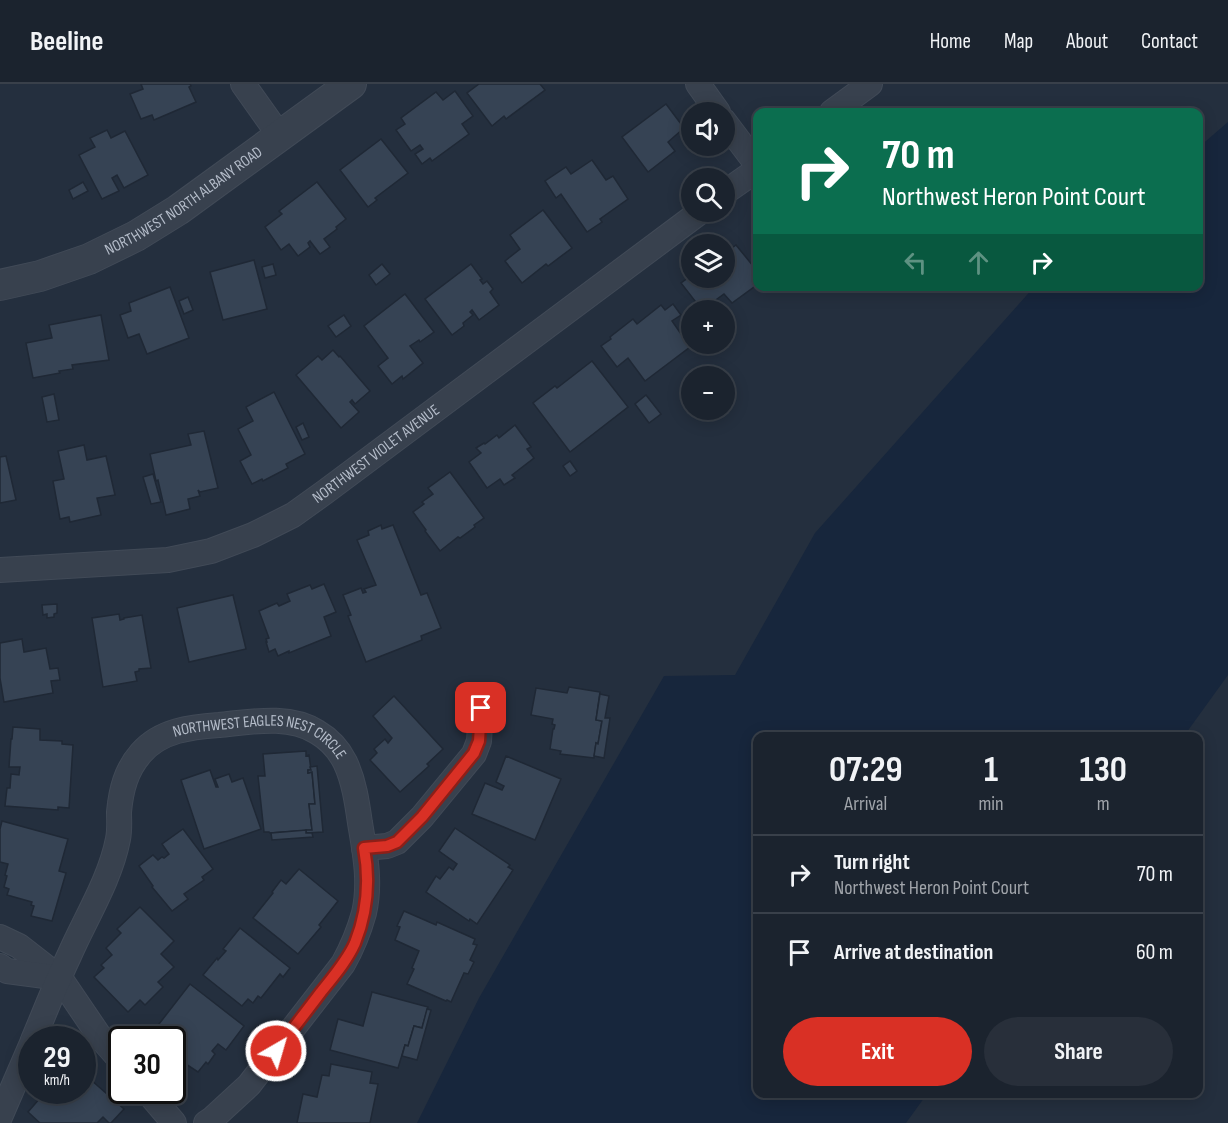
<!DOCTYPE html>
<meta charset="utf-8">
<style>
:root{--surface:#1b232e;--page:#282f3a;--text:#f1f3f6;--muted:#a0a4aa;--line:#39404a;--accent:#d93025}
body{margin:0;font-family:"Sofia Sans Condensed",sans-serif;background:var(--page);color:var(--text);height:100vh;display:flex;flex-direction:column;font-size:22px;white-space:nowrap}
*{box-sizing:border-box;margin:0}
p{font-size:20px;color:var(--muted)}
.icon{flex:none;width:33px;height:33px;fill:none;stroke:currentColor;stroke-width:2;stroke-linecap:round;stroke-linejoin:round}
.map{position:relative;flex:1;overflow:hidden}
.details{position:absolute;left:753px;top:648px;width:450px;height:366px;display:flex;flex-direction:column;background:var(--surface);border-radius:12px;box-shadow:0 3px 15px #0003,0 0 0 2px var(--line)}
.details>*{flex:none}
.top-card{position:absolute;left:753px;top:24px;width:450px;height:183px;border-radius:12px;box-shadow:0 3px 15px #0003,0 0 0 2px var(--line);background:#0b6e4f;color:#fff;overflow:hidden}
.controls{position:absolute;left:681px;top:18px;display:grid;gap:12px}
.controls a{display:grid;place-items:center;width:54px;height:54px;border-radius:50%;background:var(--surface);box-shadow:0 3px 15px #0003,0 0 0 2px var(--line);font-size:30px}
.speed{position:absolute;left:18px;top:942px;display:flex;gap:12px;font-size:30px;font-weight:700;text-align:center}
.speed>*{display:grid;place-content:center;width:78px;height:78px;border-radius:50%;background:var(--surface);box-shadow:0 3px 15px #0003,0 0 0 2px var(--line);line-height:1}
.speed small{font-size:15px;font-weight:400}
.speed .limit{border:3px solid #111;border-radius:9px;background:#fff;color:#111}
.pin{position:absolute;display:grid;place-items:center;width:51px;height:51px;color:#fff;margin:-26px;border-radius:12px;box-shadow:0 3px 9px #0006}
.me{position:absolute;width:66px;margin:-33px;rotate:38deg;stroke-linejoin:round;filter:drop-shadow(0 0 4px #0008)}
.turn{display:flex;align-items:center;gap:21px;height:126px;padding:0 30px;font-size:27px}
.turn .icon{width:78px;height:78px;stroke-width:2.5}
.turn b{display:block;font-size:42px;line-height:51px}
.lanes{display:flex;align-items:center;height:57px;padding:0 30px;background:#0003;justify-content:center;gap:30px;direction:ltr}
.lanes .off{opacity:.35}
.eta{display:flex;justify-content:space-evenly;align-items:center;height:102px;text-align:center}
.eta b{font-size:36px;font-weight:700;line-height:42px}
.primary-button{display:flex;gap:12px;margin-top:auto;padding:12px 30px}
.primary-button a{flex:1;height:69px;border-radius:36px;background:var(--accent);color:#fff;font-size:24px;font-weight:700;line-height:69px;text-align:center}
.primary-button a+a{background:var(--page);color:var(--text)}
ul{padding:0;list-style:none}
li{display:flex;align-items:center;gap:18px;height:78px;padding:0 30px;border-top:2px solid var(--line)}
li div{flex:1}
li b{display:block;font-size:22px}
li em{font-style:normal}
header{display:flex;align-items:center;gap:36px;box-sizing:border-box;height:84px;padding:0 30px;background:var(--surface);border-bottom:2px solid var(--line)}
header strong{font-size:28px}
nav{display:flex;gap:33px;margin-inline-start:auto;font-size:21px}
.map>svg:first-child{display:block}
.water{fill:#17263c}
.building{fill:#364354;stroke:#1f2835;stroke-width:1.5}
.lines{fill:none;stroke-linecap:round;stroke-linejoin:round}
.minor-casing{stroke:#414a57;stroke-width:26}
.tertiary-casing{stroke:#414a57;stroke-width:32}
.minor{stroke:#38414e;stroke-width:24}
.tertiary{stroke:#38414e;stroke-width:30}
.route-casing{stroke:#8d1f18;stroke-width:15}
.route{stroke:#d93025;stroke-width:10}
.labels{text-anchor:middle;dominant-baseline:central;stroke-width:6;stroke-linejoin:round;paint-order:stroke}
.street-label{font-size:16px;fill:#b4bcc9;stroke:#1d2633}
</style>
<header>
<strong>Beeline</strong>
<nav><a>Home</a><a>Map</a><a>About</a><a>Contact</a></nav>
</header>
<div class="map">
<svg width="1228" height="1039" viewBox="0 0 1228 1039">
<rect width="100%" height="100%" fill="#242f3e"/>
<polygon class="water" points="1228,38 1228,591 1184,652 758,652 758,1010 927,1010 906,1039 417,1039 479,914 664,592 735,591 815,449 1034,203 1198,202 1199,63"/>
<g class="building">
<polygon points="141,0 190,0 191,2 189,3 196,18 154,36 152,31 141,35 130,10 143,5"/>
<polygon points="479,0 540,0 545,6 506,35 504,32 492,42 467,9"/>
<polygon points="455,7 473,32 462,40 469,50 432,77 430,74 422,80 415,70 423,65 420,61 411,67 396,46 405,40 401,34 436,8 443,16"/>
<polygon points="666,20 684,44 668,58 675,67 648,88 622,53"/>
<polygon points="107,46 111,54 125,47 148,91 124,104 117,91 112,94 119,107 102,115 79,71 95,63 90,54"/>
<polygon points="381,55 408,89 375,114 377,116 368,123 340,86"/>
<polygon points="592,76 606,96 613,92 628,115 600,135 602,138 587,148 561,110 556,114 545,97 566,83 571,90"/>
<polygon points="83,98 88,107 73,115 69,106"/>
<polygon points="317,98 346,135 336,143 337,145 324,155 330,163 320,170 310,157 308,159 310,163 298,172 289,160 281,166 265,143 282,130 279,127"/>
<polygon points="543,126 572,164 548,182 546,180 522,199 505,177 520,165 510,151"/>
<polygon points="736,161 758,188 758,200 732,219 724,210 702,226 681,199 692,191 692,194 724,194 724,170"/>
<polygon points="254,176 267,225 223,236 210,188"/>
<polygon points="273,180 276,191 265,194 262,183"/>
<polygon points="382,180 390,190 376,201 369,191"/>
<polygon points="471,180 482,195 480,196 483,200 487,197 493,205 490,208 499,221 479,236 472,226 470,228 473,231 463,239 464,242 452,251 425,215"/>
<polygon points="170,203 189,254 147,270 139,250 128,254 120,231 131,227 129,219"/>
<polygon points="405,210 434,248 420,258 419,256 410,262 423,279 403,295 402,292 392,300 378,282 388,274 364,242"/>
<polygon points="188,213 193,226 184,230 179,217"/>
<polygon points="673,220 681,231 672,237 690,263 645,297 628,274 617,283 601,262 611,255 610,253 633,235 637,240 661,221 665,226"/>
<polygon points="101,231 109,276 72,281 73,285 59,287 60,289 33,294 26,259 52,254 49,241"/>
<polygon points="344,231 351,242 336,253 328,242"/>
<polygon points="333,266 339,273 340,272 370,307 355,320 352,316 350,318 359,328 341,344 296,291 318,272 322,276"/>
<polygon points="592,277 628,323 570,368 533,319 555,302 557,304"/>
<polygon points="274,308 305,370 286,380 288,384 263,397 262,395 252,400 240,377 251,371 238,345 253,337 246,323"/>
<polygon points="54,310 59,336 47,338 42,313"/>
<polygon points="646,311 661,330 649,339 635,320"/>
<polygon points="303,339 309,353 302,356 296,343"/>
<polygon points="515,341 531,363 527,365 534,374 512,391 515,394 504,401 500,395 487,404 469,378 481,369 476,364 484,359 485,360 497,351 499,354"/>
<polygon points="204,347 218,404 200,408 198,406 200,412 188,415 190,425 166,431 158,396 156,397 150,370 191,361 188,350"/>
<polygon points="84,361 87,376 106,372 115,411 97,414 101,431 70,438 69,433 60,435 53,397 64,395 58,367"/>
<polygon points="6,372 16,416 0,419 0,373"/>
<polygon points="570,377 577,387 570,392 563,382"/>
<polygon points="450,388 484,434 474,441 475,443 460,454 458,453 440,467 425,447 426,446 413,428 424,420 422,418 433,410 428,404"/>
<polygon points="153,390 161,418 151,420 143,393"/>
<polygon points="381,441 382,445 393,441 421,511 427,509 441,544 421,552 422,556 366,578 348,532 351,531 343,511 361,504 363,509 366,508 364,505 376,501 357,456 369,451 368,447"/>
<polygon points="324,500 336,528 324,533 331,552 289,569 289,567 278,572 275,565 269,568 266,558 267,558 266,555 269,554 259,527 277,519 279,522 290,517 287,510 310,501 312,505"/>
<polygon points="233,511 246,565 189,578 177,524"/>
<polygon points="57,520 57,529 54,530 54,533 47,534 47,530 43,531 42,521"/>
<polygon points="119,530 120,536 124,535 124,534 142,531 151,584 139,585 139,587 135,588 137,597 103,603 92,534"/>
<polygon points="22,555 24,568 46,564 50,585 58,584 60,596 51,597 53,609 4,618 0,594 0,559"/>
<polygon points="569,603 600,608 596,636 602,637 598,660 596,659 594,674 560,670 561,667 550,665 553,645 554,645 555,641 552,640 553,635 531,631 536,604 567,609"/>
<polygon points="600,610 609,612 605,634 610,634 604,674 594,672 596,659 598,660 602,637 596,636"/>
<polygon points="394,612 443,665 427,680 429,682 400,708 370,676 377,669 374,665 385,655 388,659 392,654 373,632"/>
<polygon points="13,643 40,645 40,656 62,657 62,660 73,661 69,724 58,723 58,726 5,722 7,704 10,704 11,690 19,691 20,683 9,683 11,655 12,655"/>
<polygon points="306,667 306,672 309,671 311,686 308,686 308,689 312,688 315,720 309,720 312,746 270,749 269,748 264,748 258,692 265,692 263,670"/>
<polygon points="506,672 561,695 535,756 472,730 485,699 502,706 504,702 496,698"/>
<polygon points="317,682 323,748 306,749 306,746 312,746 309,720 315,720 312,688 308,689 308,686 311,686 310,683"/>
<polygon points="210,686 216,703 218,703 215,695 229,690 232,698 243,694 261,745 204,765 181,696"/>
<polygon points="2,737 68,755 59,787 66,789 52,837 31,832 34,822 31,821 32,818 7,811 9,805 4,803 7,792 5,791 8,780 0,778 0,745"/>
<polygon points="455,744 510,781 508,783 513,786 477,840 470,835 469,837 426,808 436,792 440,795 449,783 453,786 457,780 439,767"/>
<polygon points="183,745 213,785 202,793 204,796 184,810 188,815 172,827 152,803 153,802 139,782 153,771 158,776 162,773 164,774 169,770 162,760"/>
<polygon points="306,746 306,749 312,749 313,753 272,756 271,749"/>
<polygon points="299,785 338,817 319,841 321,843 298,870 253,834 273,809 272,808 281,796 286,800"/>
<polygon points="140,823 174,857 161,870 174,883 158,898 163,903 145,921 140,916 128,928 94,893 104,884 101,881 112,871 106,864 121,849 117,845"/>
<polygon points="404,827 436,841 437,838 475,855 473,860 477,861 470,876 474,878 468,890 464,889 451,918 447,916 446,917 407,900 414,885 412,884 419,867 395,856 400,843 397,842"/>
<polygon points="240,844 290,884 283,893 280,890 261,914 258,912 253,919 248,915 242,922 203,891 217,874 218,876 226,867 223,865"/>
<polygon points="190,900 244,942 226,966 218,960 212,967 215,970 208,980 206,978 198,988 172,971 172,956 155,956 165,945 159,940"/>
<polygon points="372,908 428,923 422,944 414,942 408,962 405,961 398,984 330,966 338,935 363,942"/>
<polygon points="427,925 431,926 417,976 402,972 405,961 408,962 414,942 422,944"/>
<polygon points="331,980 372,988 370,999 378,1000 370,1039 297,1039 303,1010 317,1013 322,991 329,992"/>
<polygon points="82,988 124,1025 111,1039 109,1039 103,1033 97,1039 40,1039 28,1028 47,1006 58,1015 59,1014 55,1010 58,1006 82,1006"/>
</g>
<g class="lines">
<g class="minor-casing">
<g id="minor">
<polyline points="243,0 280,52"/>
<polyline points="698,0 718,28"/>
<polyline points="832,28 870,0"/>
<polyline points="724,37 758,82"/>
<polyline points="724,109 758,85"/>
<path id="s1" d="M0 486 168 476 211 467 253 451 293 431 325 408 700 128"/>
<polyline points="364,764 387,762 397,758 422,733 474,670 479,657 481,624"/>
<polyline points="0,853 19,862 60,894 100,953 122,978"/>
<polyline points="0,882 7,887 60,894"/>
<path id="s2" d="M33 956C45 928 56 899 69 872 86 833 110 796 118 755 120 745 119 737 119 728 121 706 126 686 141 669 161 646 191 643 219 641 250 638 289 630 317 648 329 655 339 666 345 678 354 697 357 718 360 739 365 769 371 799 364 829 359 847 352 864 343 880L249 1001 212 1035 206 1039"/>
<polyline points="146,1006 174,1039"/>
<polyline points="0,1033 32,959"/>
</g>
</g>
<g class="tertiary-casing">
<g id="tertiary">
<path id="s3" d="M0 201 40 192 89 175 136 152 178 126 351 0"/>
</g>
</g>
<use href="#minor" class="minor"/>
<use href="#tertiary" class="tertiary"/>
</g>
<g class="lines">
<g class="route-casing">
<path id="route" d="M276 967C291 947 306 928 321 908 333 893 347 877 355 859 367 829 370 796 364 764L387 762 397 758 422 733 474 669 479 657 481 624"/>
</g>
<use href="#route" class="route"/>
</g>
<g class="labels">
<g class="street-label">
<text stroke="none"><textPath href="#s3" startOffset="204">NORTHWEST NORTH ALBANY ROAD</textPath></text>
<text stroke="none"><textPath href="#s1" startOffset="405">NORTHWEST VIOLET AVENUE</textPath></text>
<text stroke="none"><textPath href="#s2" startOffset="440">NORTHWEST EAGLES NEST CIRCLE</textPath></text>
</g>
</g>
</svg>
<div class="controls">
<a><svg class="icon" aria-label="sound" viewBox="0 0 24 24"><path d="M4 9h4l5-4v14l-5-4H4zM17 9q2 3 0 6"/></svg></a>
<a><svg class="icon" aria-label="search" viewBox="0 0 24 24"><circle cx="10" cy="10" r="6"/><path d="M15 15l6 6"/></svg></a>
<a><svg class="icon" aria-label="layers" viewBox="0 0 24 24"><path d="M12 4l9 5-9 5-9-5zM3 14l9 5 9-5"/></svg></a>
<a>+</a>
<a>−</a>
</div>
<div class="speed"><div>29<small>km/h</small></div><div class="limit">30</div></div>
<div class="pin" style="left:481px;top:624px;background:#d93025"><svg class="icon" aria-label="arrive" viewBox="0 0 24 24"><path d="M6 21V4h12l-3 4 3 4H6"/></svg></div>
<svg class="me" style="left:276px;top:967px" viewBox="-20 -20 40 40"><circle r="17" fill="#d93025" stroke="#fff" stroke-width="3"/><path d="M0-11L8 9 0 5-8 9z" fill="#fff"/></svg>
<div class="top-card">
<div class="turn"><svg class="icon" aria-label="right" viewBox="0 0 24 24"><path d="M7 20v-9h11M14 6l5 5-5 5"/></svg><div><b>70 m</b>Northwest Heron Point Court</div></div>
<div class="lanes"><svg class="icon off" aria-label="left" viewBox="0 0 24 24"><path d="M17 20v-9H6M10 6l-5 5 5 5"/></svg><svg class="icon off" aria-label="ahead" viewBox="0 0 24 24"><path d="M12 20V5M6 11l6-6 6 6"/></svg><svg class="icon" aria-label="right" viewBox="0 0 24 24"><path d="M7 20v-9h11M14 6l5 5-5 5"/></svg></div>
</div>
<section class="details">
<div class="eta">
<div><b>07:29</b><p>Arrival</p></div>
<div><b>1</b><p>min</p></div>
<div><b>130</b><p>m</p></div>
</div>
<ul>
<li><svg class="icon" aria-label="right" viewBox="0 0 24 24"><path d="M7 20v-9h11M14 6l5 5-5 5"/></svg><div><b>Turn right</b><p>Northwest Heron Point Court</p></div><em>70 m</em></li>
<li><svg class="icon" aria-label="arrive" viewBox="0 0 24 24"><path d="M6 21V4h12l-3 4 3 4H6"/></svg><div><b>Arrive at destination</b></div><em>60 m</em></li>
</ul>
<div class="primary-button"><a>Exit</a><a>Share</a></div>
</section>
</div>
